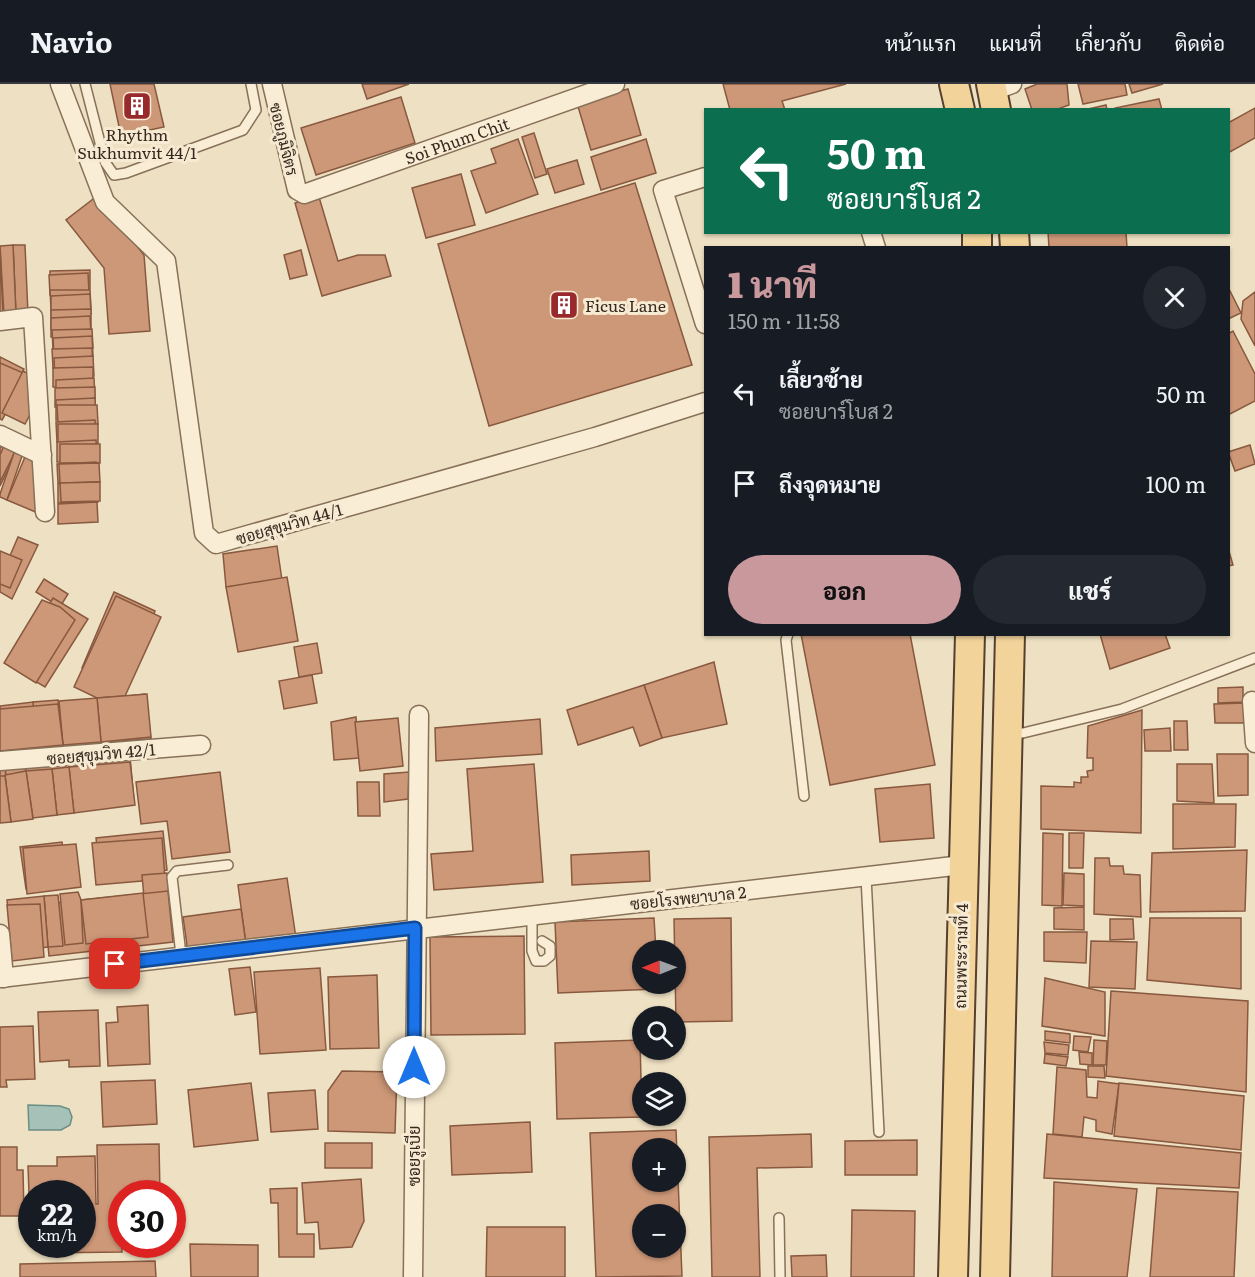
<!DOCTYPE html>
<html lang="th">
<meta charset="utf-8">
<style>
:root{--surface:#171b24;--page:#242831;--text:#f1f3f6;--muted:#9ea1a6;--line:#363941;--accent:#c9989c}
body{margin:0;font-family:Literata,Sarabun,serif;background:var(--page);color:var(--text);height:100vh;display:flex;flex-direction:column;font-size:22px;white-space:nowrap}
*{box-sizing:border-box;margin:0}
p{font-size:20px;color:var(--muted)}
.icon{flex:none;width:33px;height:33px;fill:none;stroke:currentColor;stroke-width:2;stroke-linecap:round;stroke-linejoin:round}
.map{position:relative;flex:1;overflow:hidden}
.details{position:absolute;left:704px;top:162px;width:526px;height:390px;display:flex;flex-direction:column;background:var(--surface);border-radius:0px;box-shadow:0 2px 4px #0004}
.details>*{flex:none}
.guide{position:absolute;left:704px;top:24px;width:526px;height:126px;border-radius:0px;box-shadow:0 2px 4px #0004;background:#0b6e4f;color:#fff;overflow:hidden}
.needle{width:39px;rotate:269deg}
.tools{position:absolute;left:632px;top:856px;display:grid;gap:12px}
.tools a{display:grid;place-items:center;width:54px;height:54px;border-radius:50%;background:var(--surface);box-shadow:0 2px 4px #0004;font-size:30px}
.speed{position:absolute;left:18px;top:1096px;display:flex;gap:12px;font-size:30px;font-weight:700;text-align:center}
.speed>*{display:grid;place-content:center;width:78px;height:78px;border-radius:50%;background:var(--surface);box-shadow:0 2px 4px #0004;line-height:1}
.speed small{font-size:15px;font-weight:400}
.speed .limit{border:9px solid #d22;background:#fff;color:#111}
.pin{position:absolute;display:grid;place-items:center;width:51px;height:51px;color:#fff;margin:-26px;border-radius:12px;box-shadow:0 3px 9px #0006}
.me{position:absolute;width:66px;margin:-33px;rotate:0deg;stroke-linejoin:round;filter:drop-shadow(0 0 4px #0008)}
.turn{display:flex;align-items:center;gap:21px;height:126px;padding:0 24px;font-size:27px}
.turn .icon{width:78px;height:78px;stroke-width:2.5}
.turn b{display:block;font-size:42px;line-height:51px}
.round{display:grid;place-items:center;flex:none;width:63px;height:63px;border-radius:32px;background:var(--page)}
.overview{display:flex;align-items:center;justify-content:space-between;height:102px;padding:0 24px}
h1{font-size:36px;font-weight:800;line-height:45px;color:var(--accent)}
.primary-button{display:flex;gap:12px;margin-top:auto;padding:12px 24px}
.primary-button a{flex:1;height:69px;border-radius:36px;background:var(--accent);color:#111;font-size:24px;font-weight:800;line-height:69px;text-align:center}
.primary-button a+a{background:var(--page);color:var(--text)}
ul{padding:0;list-style:none}
li{display:flex;align-items:center;gap:18px;height:90px;padding:0 24px}
li div{flex:1}
li b{display:block;font-size:22px}
li em{font-style:normal}
header{display:flex;align-items:center;gap:36px;box-sizing:border-box;height:84px;padding:0 30px;background:var(--surface);border-bottom:2px solid var(--line)}
header strong{font-size:28px}
nav{display:flex;gap:33px;margin-inline-start:auto;font-size:21px}
.map>svg:first-child{display:block}
.water{fill:#a5c1b8;stroke:#6b8f85;stroke-width:1.5}
.building{fill:#cd9878;stroke:#88593f;stroke-width:1.5;fill-rule:evenodd}
.lines{fill:none;stroke-linecap:round;stroke-linejoin:round}
.lane-casing{stroke:#887159;stroke-width:12}
.street-casing{stroke:#887159;stroke-width:21}
.primary-casing{stroke:#563f2e;stroke-width:32}
.lane{stroke:#f9edd6;stroke-width:9}
.street{stroke:#f9edd6;stroke-width:18}
.primary{stroke:#f2d39a;stroke-width:28}
.route-casing{stroke:#114b97;stroke-width:15}
.route{stroke:#1a73e8;stroke-width:10}
.labels{text-anchor:middle;dominant-baseline:central;stroke-width:6;stroke-linejoin:round;paint-order:stroke}
.poi-label{font-size:16px;fill:#38291e;stroke:#f6ead2}
.street-label{font-size:16px;fill:#38291e;stroke:#f6ead2}
</style>
<header>
<strong>Navio</strong>
<nav><a>หน้าแรก</a><a>แผนที่</a><a>เกี่ยวกับ</a><a>ติดต่อ</a></nav>
</header>
<div class="map">
<svg width="1255" height="1193" viewBox="0 0 1255 1193">
<rect width="100%" height="100%" fill="#eee0c2"/>
<polygon class="water" points="28,1021 60,1022 69,1025 72,1033 70,1041 61,1046 29,1046"/>
<g class="building">
<polygon points="110,0 154,0 164,43 121,52"/>
<polygon points="362,0 409,0 367,15"/>
<polygon points="723,0 846,0 782,17 785,26 730,26"/>
<polygon points="1037,0 1067,0 1069,21 1055,26 1032,26 1025,5"/>
<polygon points="1078,0 1125,0 1127,11 1083,20"/>
<polygon points="1129,0 1163,0 1132,9"/>
<polygon points="628,5 641,51 591,66 577,19"/>
<polygon points="401,13 415,59 316,91 301,44"/>
<polygon points="1159,15 1162,26 1115,26 1115,24"/>
<polygon points="1106,21 1107,26 1084,26"/>
<polygon points="1255,24 1255,54 1228,69 1228,39"/>
<polygon points="534,49 547,90 535,94 522,53"/>
<polygon points="518,55 538,110 486,129 471,87 496,79 491,65"/>
<polygon points="646,55 656,89 601,106 591,73"/>
<polygon points="577,76 584,100 555,109 547,85"/>
<polygon points="461,90 475,141 426,154 412,104"/>
<polygon points="635,99 692,281 489,342 438,160"/>
<polygon points="97,112 144,171 150,247 109,250 104,184 66,136"/>
<polygon points="319,113 338,177 358,171 385,171 391,192 322,212 295,119"/>
<polygon points="1048,148 1126,148 1127,164 1049,164"/>
<polygon points="13,161 25,161 28,230 16,230"/>
<polygon points="13,161 16,230 4,231 0,162"/>
<polygon points="0,163 3,232 0,232"/>
<polygon points="301,166 307,191 290,195 284,171"/>
<polygon points="90,186 90,205 50,206 50,187"/>
<polygon points="88,189 89,209 50,211 49,191"/>
<polygon points="1228,203 1241,229 1228,235"/>
<polygon points="50,206 90,206 91,225 51,225"/>
<polygon points="1255,208 1255,262 1241,235 1243,217"/>
<polygon points="90,210 91,230 51,232 51,212"/>
<polygon points="91,225 91,244 51,245 51,226"/>
<polygon points="90,232 91,251 51,253 51,234"/>
<polygon points="92,245 93,264 53,265 52,246"/>
<polygon points="1233,247 1255,290 1255,317 1228,331 1228,250"/>
<polygon points="92,252 93,272 54,274 53,254"/>
<polygon points="92,264 93,283 53,284 52,265"/>
<polygon points="93,272 94,292 55,294 54,274"/>
<polygon points="0,273 24,285 4,326 0,324"/>
<polygon points="0,279 28,291 2,336 0,335"/>
<polygon points="93,283 93,302 53,303 53,284"/>
<polygon points="23,287 34,293 36,319 25,340 2,329"/>
<polygon points="94,294 95,314 56,316 56,296"/>
<polygon points="95,303 95,322 55,323 55,304"/>
<polygon points="95,314 96,334 56,336 56,316"/>
<polygon points="57,321 97,321 98,340 58,340"/>
<polygon points="95,336 96,356 57,358 56,338"/>
<rect x="58" y="340" width="40" height="19"/>
<polygon points="96,356 97,376 57,378 57,358"/>
<rect x="60" y="360" width="40" height="19"/>
<polygon points="1250,361 1255,380 1235,387 1228,368"/>
<polygon points="0,362 16,369 0,402"/>
<polygon points="4,362 16,366 0,398 0,371"/>
<polygon points="15,366 23,369 7,416 0,413 0,410"/>
<polygon points="27,368 38,377 38,429 7,416"/>
<polygon points="96,378 97,397 58,399 57,380"/>
<polygon points="99,379 100,398 60,399 59,380"/>
<polygon points="97,398 98,418 58,419 58,400"/>
<polygon points="100,398 100,417 61,418 60,399"/>
<polygon points="97,418 98,438 58,440 58,420"/>
<polygon points="18,453 38,461 12,515 0,508 0,468 9,474"/>
<polygon points="277,462 282,496 226,503 223,470"/>
<polygon points="1228,464 1233,481 1228,482"/>
<polygon points="0,467 22,476 10,504 0,500"/>
<polygon points="287,493 298,557 238,568 226,503"/>
<polygon points="44,495 68,510 60,523 36,508"/>
<polygon points="114,508 155,527 127,605 82,584"/>
<polygon points="116,512 161,533 125,612 97,614 74,603"/>
<polygon points="53,514 88,535 45,603 11,583"/>
<polygon points="42,516 60,523 75,536 36,599 4,579"/>
<polygon points="801,550 910,550 935,681 830,701"/>
<polygon points="1100,550 1165,550 1170,564 1110,585"/>
<polygon points="317,559 322,589 299,593 294,563"/>
<polygon points="714,578 727,640 662,654 644,601"/>
<polygon points="312,591 317,619 284,625 279,597"/>
<polygon points="644,601 662,654 640,662 633,643 578,661 567,626"/>
<polygon points="1243,603 1243,618 1218,619 1218,604"/>
<polygon points="145,610 151,655 63,661 58,620"/>
<polygon points="147,610 151,653 101,658 97,614"/>
<polygon points="97,614 101,658 63,661 59,617"/>
<polygon points="58,616 63,661 36,664 33,618"/>
<polygon points="33,618 36,664 0,667 0,622"/>
<polygon points="1245,619 1245,639 1215,639 1214,620"/>
<polygon points="58,620 63,661 0,667 0,625"/>
<polygon points="1142,626 1141,749 1041,745 1041,702 1074,703 1074,698 1081,699 1081,693 1088,693 1087,687 1093,686 1093,674 1087,674 1088,642"/>
<polygon points="356,633 359,674 334,676 331,638"/>
<polygon points="398,634 403,682 360,687 355,638"/>
<polygon points="540,635 542,670 436,677 435,644"/>
<polygon points="1174,637 1187,637 1188,666 1174,666"/>
<polygon points="1170,644 1171,667 1145,667 1144,646"/>
<polygon points="1217,670 1248,670 1248,711 1218,712"/>
<polygon points="130,672 134,718 74,724 68,677"/>
<polygon points="65,677 72,728 31,733 25,681"/>
<polygon points="130,678 135,721 74,729 69,683"/>
<polygon points="534,680 543,798 434,806 431,770 473,767 467,685"/>
<polygon points="1177,680 1212,680 1214,719 1177,717"/>
<polygon points="25,681 31,733 11,735 5,684"/>
<polygon points="69,683 74,729 57,731 52,685"/>
<polygon points="5,684 11,735 0,736 0,685"/>
<polygon points="52,685 57,731 33,734 26,687"/>
<polygon points="26,687 33,735 11,738 5,691"/>
<polygon points="220,688 230,768 172,775 167,737 141,740 136,698"/>
<polygon points="409,688 408,715 384,718 384,690"/>
<polygon points="0,692 5,692 11,738 0,739"/>
<polygon points="357,698 379,698 380,732 358,732"/>
<polygon points="930,700 934,754 880,758 875,705"/>
<polygon points="1173,720 1236,720 1235,763 1173,765"/>
<polygon points="163,747 167,786 100,793 96,754"/>
<polygon points="1043,749 1063,750 1062,822 1042,821"/>
<polygon points="1069,749 1084,749 1083,784 1069,784"/>
<polygon points="162,754 165,795 96,801 92,759"/>
<polygon points="62,758 66,783 78,785 80,798 26,805 20,763"/>
<polygon points="76,760 81,803 27,810 23,764"/>
<polygon points="1247,766 1245,827 1150,828 1152,769"/>
<polygon points="649,767 650,797 572,801 571,771"/>
<polygon points="1095,774 1109,774 1110,782 1123,782 1124,790 1140,791 1141,833 1094,830"/>
<polygon points="167,789 172,845 147,847 142,791"/>
<polygon points="1064,789 1084,790 1084,822 1063,821"/>
<polygon points="287,794 296,854 246,860 238,801"/>
<polygon points="168,807 173,858 49,872 44,820"/>
<polygon points="78,808 81,816 83,859 65,861 60,810"/>
<polygon points="143,809 148,853 86,860 81,816"/>
<polygon points="58,811 63,862 48,863 44,812"/>
<polygon points="44,812 48,863 12,867 7,816"/>
<polygon points="40,820 44,873 12,877 7,821"/>
<polygon points="1084,823 1084,846 1054,845 1054,824"/>
<polygon points="241,825 246,860 188,868 183,833"/>
<polygon points="654,834 656,867 642,867 642,900 657,900 657,905 558,909 555,838"/>
<polygon points="731,834 732,937 676,938 674,835"/>
<polygon points="1150,834 1241,834 1241,905 1147,896"/>
<polygon points="1110,835 1133,835 1134,855 1110,856"/>
<polygon points="1044,848 1087,848 1086,879 1044,877"/>
<polygon points="524,852 525,950 431,951 430,853"/>
<polygon points="1091,857 1137,858 1135,905 1089,903"/>
<polygon points="250,883 256,928 235,931 229,885"/>
<polygon points="320,884 326,966 260,970 254,888"/>
<polygon points="377,891 379,964 330,965 328,893"/>
<polygon points="1045,894 1105,908 1105,952 1042,942"/>
<polygon points="1111,907 1248,917 1246,1008 1106,992"/>
<polygon points="148,921 150,980 108,982 106,939 118,938 117,923"/>
<polygon points="98,926 100,982 69,983 69,976 40,978 38,928"/>
<polygon points="33,942 35,995 6,996 7,1003 0,1003 0,943"/>
<polygon points="1045,947 1070,950 1070,959 1045,956"/>
<polygon points="1074,952 1091,953 1088,968 1073,966"/>
<polygon points="640,956 642,1033 557,1035 555,959"/>
<polygon points="1094,956 1107,957 1106,981 1093,981"/>
<polygon points="1044,958 1069,961 1068,971 1045,969"/>
<polygon points="1079,968 1092,969 1092,981 1080,980"/>
<polygon points="1045,970 1068,973 1066,982 1044,979"/>
<polygon points="1088,982 1104,982 1105,994 1088,993"/>
<polygon points="1057,983 1086,986 1087,1013 1097,1014 1098,997 1119,1000 1112,1050 1096,1047 1096,1036 1084,1033 1082,1053 1053,1050"/>
<polygon points="342,987 397,988 395,1049 328,1047 328,1007"/>
<polygon points="155,996 157,1040 103,1043 101,998"/>
<polygon points="251,999 258,1056 194,1063 188,1006"/>
<polygon points="1119,999 1244,1012 1241,1066 1114,1052"/>
<polygon points="315,1006 318,1045 271,1048 268,1009"/>
<polygon points="530,1038 532,1088 452,1091 450,1042"/>
<path d="M676 1046 682 1192 596 1193 590 1049ZM642 1065H675V1098H642ZM642 1131H675V1164H642Z"/>
<polygon points="811,1050 812,1083 757,1084 760,1193 712,1193 709,1053"/>
<polygon points="1047,1050 1241,1069 1239,1104 1044,1094"/>
<polygon points="917,1056 917,1091 845,1091 845,1057"/>
<rect x="325" y="1059" width="47" height="25"/>
<polygon points="159,1060 160,1110 122,1110 122,1168 43,1169 43,1161 82,1161 82,1110 32,1110 30,1137 28,1082 57,1082 57,1073 95,1072 96,1120 98,1120 97,1061"/>
<polygon points="0,1063 17,1063 17,1086 23,1086 24,1132 0,1132"/>
<polygon points="361,1095 364,1137 352,1163 320,1165 318,1138 305,1139 302,1099"/>
<polygon points="1054,1098 1137,1105 1127,1193 1052,1193"/>
<polygon points="297,1104 297,1150 314,1150 314,1173 279,1173 278,1119 271,1119 270,1105"/>
<polygon points="1157,1104 1238,1108 1234,1193 1150,1193"/>
<polygon points="852,1126 915,1127 914,1193 851,1193"/>
<polygon points="487,1143 565,1143 565,1193 486,1193"/>
<polygon points="190,1160 258,1161 258,1193 191,1193"/>
<polygon points="826,1171 827,1193 792,1193 791,1172"/>
<polygon points="155,1177 156,1193 20,1193 20,1180"/>
</g>
<g class="lines">
<g class="lane-casing">
<g id="lane">
<polyline points="85,0 105,78 114,91 126,89 243,46 256,26 251,0"/>
<polyline points="788,550 786,556 804,712"/>
<polyline points="1009,649 1023,649 1122,625 1255,574"/>
<polyline points="866,793 879,1048"/>
<polyline points="532,830 532,867 536,877 544,877 550,872 550,862 542,857"/>
<polyline points="181,871 172,793 177,787 228,781"/>
<polyline points="779,1134 780,1193"/>
</g>
</g>
<g class="street-casing">
<g id="street">
<polyline points="60,0 105,118 166,177 204,449 216,460 595,353 705,318"/>
<path id="s1" d="M272 0 297 106 304 110 615 0"/>
<polyline points="993,7 1012,0"/>
<polyline points="705,93 663,106 705,240"/>
<polyline points="871,148 876,164"/>
<polyline points="0,237 33,233 45,428"/>
<polyline points="0,351 42,371"/>
<polyline points="1252,617 1255,659"/>
<polyline points="0,677 201,661"/>
<polyline points="0,850 4,894"/>
<polyline points="0,894 962,781"/>
<polyline points="413,1193 419,631"/>
</g>
</g>
<g class="primary-casing">
<g id="primary">
<polyline points="954,0 960,26"/>
<polyline points="991,0 996,26"/>
<polyline points="977,148 977,164"/>
<polyline points="1014,148 1015,164"/>
<polyline points="953,1193 970,550"/>
<polyline points="995,1193 1010,550"/>
</g>
</g>
<use href="#lane" class="lane"/>
<use href="#street" class="street"/>
<use href="#primary" class="primary"/>
</g>
<g class="lines">
<g class="route-casing">
<polyline id="route" points="115,880 415,844 414,983"/>
</g>
<use href="#route" class="route"/>
</g>
<defs>
<g id="building-square" transform="scale(1.5)"><rect x="-9" y="-9" width="18" height="18" rx="4" fill="#98292d" stroke="#f6ead2"/><path d="M-4-6H4V6H1V3H-1V6H-4ZM-2.5-4.3h1.7v1.8h-1.7ZM.8-4.3h1.7v1.8H.8ZM-2.5-1h1.7V.8h-1.7ZM.8-1h1.7V.8H.8Z" fill="#fff"/></g>
</defs>
<g fill-rule="evenodd">
<use href="#building-square" x="137" y="22"/>
<use href="#building-square" x="564" y="221"/>
</g>
<g class="labels">
<g class="poi-label">
<text x="137" y="50">Rhythm<tspan x="137" dy="18">Sukhumvit 44/1</tspan></text>
<text x="585" y="221" text-anchor="start">Ficus Lane</text>
</g>
<g class="street-label">
<text transform="translate(285 55) rotate(76)">ซอยภูมิจิตร</text>
<text stroke="none"><textPath href="#s1" startOffset="279">Soi Phum Chit</textPath></text>
<text transform="translate(289 439) rotate(-16)">ซอยสุขุมวิท 44/1</text>
<text transform="translate(101 669) rotate(-5)">ซอยสุขุมวิท 42/1</text>
<text transform="translate(688 813) rotate(-6)">ซอยโรงพยาบาล 2</text>
<text transform="translate(960 872) rotate(-89)">ถนนพระรามที่ 4</text>
<text transform="translate(413 1072) rotate(-90)">ซอยรูเบีย</text>
</g>
</g>
</svg>
<div class="tools">
<a><svg class="needle" viewBox="-14 -14 28 28"><path d="M0-13l5 13h-10z" fill="#e53935"/><path d="M0 13l5-13h-10z" fill="#9ea1a6"/></svg></a>
<a><svg class="icon" aria-label="search" viewBox="0 0 24 24"><circle cx="10" cy="10" r="6"/><path d="M15 15l6 6"/></svg></a>
<a><svg class="icon" aria-label="layers" viewBox="0 0 24 24"><path d="M12 4l9 5-9 5-9-5zM3 14l9 5 9-5"/></svg></a>
<a>+</a>
<a>−</a>
</div>
<div class="speed"><div>22<small>km/h</small></div><div class="limit">30</div></div>
<div class="pin" style="left:115px;top:880px;background:#d93025"><svg class="icon" aria-label="arrive" viewBox="0 0 24 24"><path d="M6 21V4h12l-3 4 3 4H6"/></svg></div>
<svg class="me" style="left:414px;top:983px" viewBox="-20 -20 40 40"><circle r="19" fill="#fff"/><path d="M0-13L10 11 0 6-10 11z" fill="#1a73e8"/></svg>
<div class="guide">
<div class="turn"><svg class="icon" aria-label="left" viewBox="0 0 24 24"><path d="M17 20v-9H6M10 6l-5 5 5 5"/></svg><div><b>50 m</b>ซอยบาร์โบส 2</div></div>
</div>
<section class="details">
<div class="overview"><div><h1>1 นาที</h1><p>150 m · 11:58</p></div><a class="round"><svg class="icon" aria-label="close" viewBox="0 0 24 24"><path d="M6 6l12 12M18 6L6 18"/></svg></a></div>
<ul>
<li><svg class="icon" aria-label="left" viewBox="0 0 24 24"><path d="M17 20v-9H6M10 6l-5 5 5 5"/></svg><div><b>เลี้ยวซ้าย</b><p>ซอยบาร์โบส 2</p></div><em>50 m</em></li>
<li><svg class="icon" aria-label="arrive" viewBox="0 0 24 24"><path d="M6 21V4h12l-3 4 3 4H6"/></svg><div><b>ถึงจุดหมาย</b></div><em>100 m</em></li>
</ul>
<div class="primary-button"><a>ออก</a><a>แชร์</a></div>
</section>
</div>
